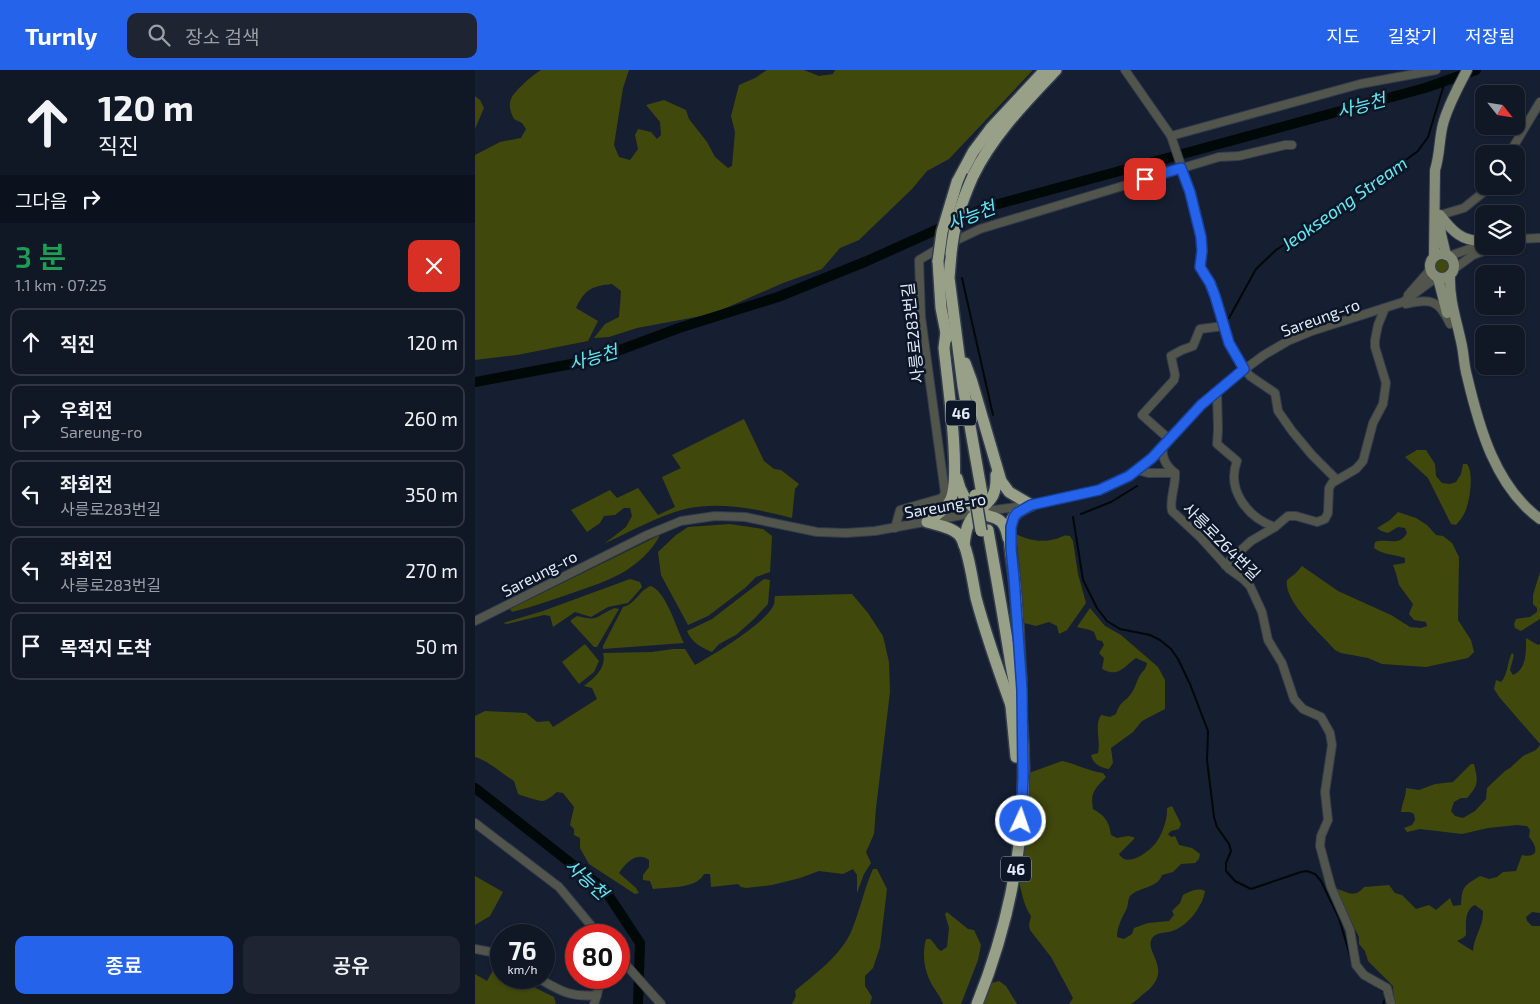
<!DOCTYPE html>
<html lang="ko">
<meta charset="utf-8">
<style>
:root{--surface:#101725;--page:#1e2432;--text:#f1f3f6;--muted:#9c9fa7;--line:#303642;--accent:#2563eb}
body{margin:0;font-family:"Exo 2","Noto Sans KR",sans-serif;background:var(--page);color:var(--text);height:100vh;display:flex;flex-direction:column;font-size:19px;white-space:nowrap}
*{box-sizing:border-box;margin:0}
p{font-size:16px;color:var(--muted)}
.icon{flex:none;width:28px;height:28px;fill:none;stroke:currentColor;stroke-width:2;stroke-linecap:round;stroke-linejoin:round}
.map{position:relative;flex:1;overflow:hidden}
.panel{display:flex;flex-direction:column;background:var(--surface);width:475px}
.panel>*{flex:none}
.guide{background:#101725;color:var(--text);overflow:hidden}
.needle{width:32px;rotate:120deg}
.tools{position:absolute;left:1000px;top:15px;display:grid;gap:10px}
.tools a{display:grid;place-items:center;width:50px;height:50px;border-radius:10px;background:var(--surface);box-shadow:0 1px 4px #0004,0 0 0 1px var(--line);font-size:25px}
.speed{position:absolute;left:15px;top:854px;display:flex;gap:10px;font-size:25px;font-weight:700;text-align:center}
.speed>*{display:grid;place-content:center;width:65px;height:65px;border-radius:50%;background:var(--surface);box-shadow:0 1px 4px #0004,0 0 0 1px var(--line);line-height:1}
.speed small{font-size:12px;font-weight:400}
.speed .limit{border:8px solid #d22;background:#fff;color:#111}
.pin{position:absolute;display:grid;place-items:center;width:42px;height:42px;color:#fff;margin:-21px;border-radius:10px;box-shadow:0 2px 8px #0006}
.me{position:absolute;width:55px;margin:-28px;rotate:3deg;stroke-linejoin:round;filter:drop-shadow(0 0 4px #0008)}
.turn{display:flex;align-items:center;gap:18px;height:105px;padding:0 15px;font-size:22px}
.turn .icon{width:65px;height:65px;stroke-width:2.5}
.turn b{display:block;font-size:35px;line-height:42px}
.then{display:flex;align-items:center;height:48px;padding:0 15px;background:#0003;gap:10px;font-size:19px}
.round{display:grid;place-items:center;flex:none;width:52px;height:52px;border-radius:10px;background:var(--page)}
.overview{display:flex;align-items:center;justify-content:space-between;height:85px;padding:0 15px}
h1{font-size:30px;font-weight:600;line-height:38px;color:#1e9e55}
.button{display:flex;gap:10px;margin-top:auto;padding:10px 15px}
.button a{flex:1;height:58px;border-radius:10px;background:var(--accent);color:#fff;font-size:20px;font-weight:600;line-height:58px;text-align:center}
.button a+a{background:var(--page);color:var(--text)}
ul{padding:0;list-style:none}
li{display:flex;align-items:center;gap:15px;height:68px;margin:0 10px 8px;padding:0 5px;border:2px solid var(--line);border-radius:10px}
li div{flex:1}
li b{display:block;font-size:19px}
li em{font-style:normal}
header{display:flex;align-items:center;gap:30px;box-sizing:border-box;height:70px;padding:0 25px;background:var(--accent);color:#fff}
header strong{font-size:24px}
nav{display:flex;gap:28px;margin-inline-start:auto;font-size:18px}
.search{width:350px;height:45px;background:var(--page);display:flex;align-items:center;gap:12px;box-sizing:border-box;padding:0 18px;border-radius:10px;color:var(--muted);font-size:19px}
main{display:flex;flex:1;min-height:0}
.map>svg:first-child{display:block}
.green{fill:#41480c;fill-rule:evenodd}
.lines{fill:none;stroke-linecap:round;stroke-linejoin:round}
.stream{stroke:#010808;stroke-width:2}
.river{stroke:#010808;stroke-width:10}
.minor-casing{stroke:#323c4d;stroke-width:10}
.major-casing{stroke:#323c4d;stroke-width:12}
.highway-casing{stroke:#323c4d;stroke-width:14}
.minor{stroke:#52554b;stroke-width:8}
.major{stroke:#848b76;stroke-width:10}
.highway{stroke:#98a087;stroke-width:11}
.highway-bridge-casing{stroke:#323c4d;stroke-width:14;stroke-linecap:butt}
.highway-bridge{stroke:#98a087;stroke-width:11}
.route-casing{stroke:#184099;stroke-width:12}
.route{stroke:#2563eb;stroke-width:9}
.labels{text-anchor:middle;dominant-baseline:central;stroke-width:5;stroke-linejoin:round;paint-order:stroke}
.shield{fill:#0c1627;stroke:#a2abb9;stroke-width:1}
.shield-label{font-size:15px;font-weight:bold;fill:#e3ebf8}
.street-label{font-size:16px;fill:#e3ebf8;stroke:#0c1627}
.water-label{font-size:18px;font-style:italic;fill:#65e8f0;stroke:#0c1627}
</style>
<header>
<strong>Turnly</strong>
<div class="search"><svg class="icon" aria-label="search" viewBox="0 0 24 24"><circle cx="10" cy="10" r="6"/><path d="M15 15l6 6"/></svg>장소 검색</div>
<nav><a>지도</a><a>길찾기</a><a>저장됨</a></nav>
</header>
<main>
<section class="panel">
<div class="guide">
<div class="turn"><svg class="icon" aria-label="ahead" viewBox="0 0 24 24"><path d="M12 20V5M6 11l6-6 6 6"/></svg><div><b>120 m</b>직진</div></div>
<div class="then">그다음<svg class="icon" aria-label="right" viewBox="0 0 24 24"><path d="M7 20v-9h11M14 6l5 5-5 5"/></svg></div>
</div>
<div class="overview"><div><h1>3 분</h1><p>1.1 km · 07:25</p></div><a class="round" style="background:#d93025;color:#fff"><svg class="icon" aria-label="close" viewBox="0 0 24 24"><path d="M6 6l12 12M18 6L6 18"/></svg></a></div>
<ul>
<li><svg class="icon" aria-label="ahead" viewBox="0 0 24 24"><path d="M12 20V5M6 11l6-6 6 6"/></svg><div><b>직진</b></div><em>120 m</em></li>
<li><svg class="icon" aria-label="right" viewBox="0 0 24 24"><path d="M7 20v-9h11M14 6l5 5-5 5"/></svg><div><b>우회전</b><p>Sareung-ro</p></div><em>260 m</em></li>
<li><svg class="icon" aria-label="left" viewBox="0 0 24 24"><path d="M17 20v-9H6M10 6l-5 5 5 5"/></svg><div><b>좌회전</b><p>사릉로283번길</p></div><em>350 m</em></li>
<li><svg class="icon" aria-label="left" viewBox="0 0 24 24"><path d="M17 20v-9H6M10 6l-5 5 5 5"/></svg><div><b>좌회전</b><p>사릉로283번길</p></div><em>270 m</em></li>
<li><svg class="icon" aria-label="arrive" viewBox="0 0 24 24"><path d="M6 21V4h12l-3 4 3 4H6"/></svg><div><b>목적지 도착</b></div><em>50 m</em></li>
</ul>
<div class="button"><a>종료</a><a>공유</a></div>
</section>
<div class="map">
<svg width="1065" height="934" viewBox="0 0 1065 934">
<rect width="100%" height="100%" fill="#151f31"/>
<g class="green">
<path d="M66 0H154L148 18 139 75 144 87 155 90 163 79 160 65 163 59 176 62 182 69 186 65 185 52 171 35 189 30 211 40 214 49 232 72 240 87 253 98 257 96 260 62 256 46 264 15 280 8 292 0H329L344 6 358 4 360 0H558L474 89 452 101 437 119 384 170 365 178 347 199 308 213 237 244 162 258 134 267 119 268 130 254 144 247 146 221 137 214C117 216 110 219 101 238L123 251 113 271 42 285 0 290V85L25 72 46 68 51 59 47 53 39 49C36 43 33 36 36 29 39 21 59 4 66 0Z"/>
<polygon points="0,26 5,30 9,38 0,59"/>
<circle cx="967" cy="196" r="7"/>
<path d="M269 349 289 391 299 399 306 400 324 414 320 419 317 448C282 439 246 431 210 439 183 446 154 462 129 474L151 457 157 446 155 438H149L140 445 129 446 125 453 112 462 96 440 135 420 142 428 163 418 183 445 200 437 187 407 206 398 197 385Z"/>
<path d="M942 380H951L960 394 961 406 967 413 975 414 981 412 986 404 988 394H992C999 403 995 431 990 442 988 447 984 451 981 455L976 454 953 408 930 387Z"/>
<path d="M923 442 941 448 952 455 961 465 968 466 977 473 984 487 983 550 996 570 999 582 993 588 951 597 907 594 893 588 866 583 860 580C847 565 808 531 812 510L821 503 827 496 863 521 916 545 935 557 946 558 952 556 951 552 939 550 934 544 938 534 924 515 921 503 918 495 930 493V488C919 484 908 485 899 478L900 472C914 468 924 477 932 463L930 458 923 457 913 463 906 461 902 458 915 450Z"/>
<polygon points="255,454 288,459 297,466 295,502 281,507 270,518 233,546 213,555 186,505 183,482 201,465 213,457"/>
<path d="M541 464C553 470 566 473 580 469 586 468 588 464 595 466L598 471 603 504 611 533 592 560 584 564 582 556 574 552 561 556 549 553 546 542 545 500Z"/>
<path d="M185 465C178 480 161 495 147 503 132 511 115 517 100 522 79 529 58 537 37 542L35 539Z"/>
<polygon points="1065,502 1065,549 1046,561 1040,558 1039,554 1041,549 1055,547 1062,542 1062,538 1058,534 1058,525"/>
<polygon points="155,509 165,512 167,517 153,533 133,537 116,547 100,542 78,557 75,546 69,545 32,554 28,553 68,541"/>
<path d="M289 509 295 510 293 534 279 549 261 565 244 574 237 582C227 578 216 572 212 561L237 549Z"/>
<path d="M176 516C192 523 201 558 209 573L128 579V576L148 537C161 534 164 520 176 516Z"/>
<path d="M377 524 393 543 408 566 414 592 415 622 401 738 399 764 391 782 396 793 389 804 382 823V805L378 799 368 804 344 801 325 808 297 815 271 818 266 817 263 814 236 817 235 804H229C222 819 192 817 178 819L175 811 168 810V805L174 797V790C161 781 151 793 144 803L161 818 164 823 160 824 114 794 105 778V768L99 765V759L95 755 99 737 88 723 82 722C78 725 73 730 68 731 63 731 48 726 43 724L39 711C26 703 14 691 0 687V646L10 641 51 643 62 652 74 651 78 657 122 629 117 618 109 616C119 608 132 598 128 583L177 582 198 579H210L220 595C238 585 293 552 299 534 300 531 299 529 300 526Z"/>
<path d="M140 538 144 539 122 577H119L96 552V550L102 546C125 552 120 546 140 538Z"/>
<path d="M615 538 630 556 646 565 683 597 690 610V639L667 651 658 662 636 678 638 693 634 699C626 698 618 694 616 685L623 683C626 671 619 656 626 645L635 647 641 644C646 630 648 634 655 625 660 619 661 613 664 607 667 601 671 600 672 593L661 588C648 597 644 608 627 599L629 588 624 583 629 575 627 571 622 570 619 562 615 560 602 557Z"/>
<path d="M1051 568 1063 575 1065 574V674L1025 628 1019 619 1021 610 1026 612C1033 605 1032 592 1037 583L1039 585 1035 600 1038 605C1052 599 1051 582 1051 568Z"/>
<polygon points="110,574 124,591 119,602 104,614 87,592"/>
<path d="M1065 675V843L1057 842 1051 847 1052 851 1057 856H1065V934H919L918 916 893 891 890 881 884 874V867L872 843 866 838 860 818C873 822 879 829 889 817L914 815 920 823 927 825 941 839 954 835 961 840 975 828 978 836 986 835C987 816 989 816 1005 806L1014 809 1022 807 1028 802 1041 801 1047 785C1064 789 1063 777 1054 767L1055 760 1052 756 1042 755 1013 758 987 764 945 759 932 762 929 758 937 755 940 750 939 744 935 742H926C927 733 931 727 931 718L944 720 960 714 978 712 996 694H999C1003 711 1004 715 992 728H986L979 732 976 741 980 746 988 748 1000 741 1011 729 1012 718 1030 701 1035 698 1048 686 1061 680ZM1000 835 1008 841C1009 856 999 866 998 881L982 871 988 868 991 865C991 854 989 840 1000 835Z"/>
<path d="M587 691C601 694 613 701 628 703L631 707C620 719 615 722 618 739 630 746 634 751 636 765L642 768 653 766 659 767V769L644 784C652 798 672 783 680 774 687 766 693 748 692 738L697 736 706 754 704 759 696 761 693 764 696 767 700 766 704 775 717 778 725 784 724 789 720 793 706 794 698 802 687 805C683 818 664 817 655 826 653 829 653 835 652 838 647 848 642 856 642 867L649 869 657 864 659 858 673 853 694 851 699 845 697 841 705 833 708 825C714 822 722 817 730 821 728 836 712 857 697 861 692 863 684 862 679 866 664 880 704 900 667 925 664 928 659 933 655 934 651 934 644 934 640 934 624 934 609 934 594 934L598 928 576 887 555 860 554 855 556 846C548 835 547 821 543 809L554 703Z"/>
<path d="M398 799H402L412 819 405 877 398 898 390 906V916L397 927 395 934H317L321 926 320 921C340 904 365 886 376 862 385 841 389 819 398 799Z"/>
<polygon points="0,806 28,822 15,846 0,855"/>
<path d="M472 842 493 859 499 860 506 875 503 890 486 934H468C466 927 460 920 456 913 449 899 447 884 451 869H455C460 873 461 878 466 881L472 877 474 858 470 844Z"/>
<polygon points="20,897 26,900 26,908 40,908 79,927 81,934 0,934 0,904 12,911"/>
<polygon points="524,911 531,916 542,934 507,934 514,914"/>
</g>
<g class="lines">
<g class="stream">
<polyline points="487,208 518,345"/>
<polyline points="754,248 781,199 801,180 854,146 943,81 953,67 970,11"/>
<polyline points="606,444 636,432 662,416"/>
<polyline points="598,447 608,510 622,538 632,551 645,559 675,565 685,570 696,579 703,589 715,614 733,661 732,690 739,747 742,757 754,774 756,781 751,793 751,801 760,811 776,819 826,802 832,801 840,804 846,811 864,848 878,896"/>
<polyline points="901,916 911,923"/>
<polyline points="908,934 911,927"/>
</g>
<g class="river">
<polyline points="0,312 118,290 204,258 303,227 392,191 512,137 950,18 1001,0"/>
<polyline points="0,718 130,820 165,873 163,934"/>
</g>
<g class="minor-casing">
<g id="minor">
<polyline points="650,0 696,66 715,122 726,167 727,181 725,197 735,213 740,226 754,273 769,299 775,306 800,323 803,341 817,361 837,385 862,410"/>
<polyline points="696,66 885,14 961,0"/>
<polyline points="1034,84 1065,32"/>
<polyline points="965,145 989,138 1016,116"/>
<polyline points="1041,169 1065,168"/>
<polyline points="974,186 1009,174"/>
<polyline points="979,199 998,185 1023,176"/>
<polyline points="933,225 955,200"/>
<path d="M931 234C956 228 964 230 975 254"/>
<path d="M742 321 743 360 742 374 762 391C751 420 773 448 800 457"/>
<polyline points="694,369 667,345 699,310 700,305 696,286 707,280 718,276 725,259 749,256"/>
<path d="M688 376C686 388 691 396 700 403"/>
<path d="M662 400 673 403H700C701 416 694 429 697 441L725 467 754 499 768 509 775 516 787 542 793 570 807 593 819 629 828 639 846 647 855 663 857 675 850 722 853 750 846 766 845 776 856 817 875 860 881 895 889 905 912 918 916 934"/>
<polyline points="420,458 425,440 467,428 470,423 446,247 444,190 461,180 505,159 744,87 764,86 810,75 817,75"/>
<polyline points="750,495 776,471 800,457 813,446 821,446 842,452 850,449 853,443 854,418 857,413 881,399 888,391 898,353 908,334 911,313 900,277 900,270 903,255 910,238"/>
<polyline points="0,551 172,465 206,451 240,446 270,447 342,462 371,463 400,461 504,442 556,435 624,420 647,409 668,396 726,335 751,313 789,285 813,271 837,261 928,232 962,207"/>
<polyline points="0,753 84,817 124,865"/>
<polyline points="0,879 16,882 26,886"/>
<polyline points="144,887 186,934"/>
<path d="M63 908C84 920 95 928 122 925L119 934"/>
<polyline points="122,925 126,908"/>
</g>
</g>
<g class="major-casing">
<g id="major">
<path d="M965 145C977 161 987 172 1009 171"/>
<polyline points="965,152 966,164 971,185"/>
<circle cx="967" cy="196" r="12"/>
<path d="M959 187 960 100C965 85 964 69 968 54 973 35 983 18 992 0"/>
<path d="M975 205C974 231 982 251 987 276 989 286 989 296 992 306 1004 357 1020 416 1065 449"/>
<polyline points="963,208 972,243"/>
</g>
</g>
<g class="highway-casing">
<g id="highway">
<path d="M498 106C518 65 550 33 581 0"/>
<polyline points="482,112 498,82 516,58 570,0"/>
<polyline points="476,184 474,208 488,316 507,424"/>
<polyline points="463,191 466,238 472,268"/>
<path d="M471 262 469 278C472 307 487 410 475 431 470 440 460 446 452 452 462 455 477 457 484 465 493 475 498 514 501 528 511 565 524 602 537 638"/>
<polyline points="490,293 497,312 526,411 534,422 556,435"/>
<path d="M482 408C485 422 491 433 503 441 517 451 528 442 533 468"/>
<path d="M489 475C490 466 491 456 497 448 512 431 522 431 521 405"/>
<path d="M546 611C543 576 543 541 539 506 537 489 532 469 536 452 539 442 548 439 556 435"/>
<polyline points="536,636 541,687"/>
<path d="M502 934C537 847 554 753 547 659 545 638 540 616 536 595 529 550 521 505 513 460"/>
</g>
</g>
<use href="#minor" class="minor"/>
<use href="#major" class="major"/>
<use href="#highway" class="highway"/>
<g class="highway-bridge-casing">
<g id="highway-bridge">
<path d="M476 184C479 155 486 133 498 106"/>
<polyline points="463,191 467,162 482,112"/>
<polyline points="500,425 506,461"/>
</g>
</g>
<use href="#highway-bridge" class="highway-bridge"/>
</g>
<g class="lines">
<g class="route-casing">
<polyline id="route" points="546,751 548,708 547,620 539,508 536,479 536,457 539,447 542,443 556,435 624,420 654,406 677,388 726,335 769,299 754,273 740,226 735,213 725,197 727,181 726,167 715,122 706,98 670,109"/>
</g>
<use href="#route" class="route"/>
</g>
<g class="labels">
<g class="shield">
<rect x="471" y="330.5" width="30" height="25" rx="4"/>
<rect x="526" y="786.5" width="30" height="25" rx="4"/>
</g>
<g class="shield-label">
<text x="486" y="343">46</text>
<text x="541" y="799">46</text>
</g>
<g class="street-label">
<text transform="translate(845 247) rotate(-20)">Sareung-ro</text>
<text transform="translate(437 263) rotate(-96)">사릉로283번길</text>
<text transform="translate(470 435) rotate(-10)">Sareung-ro</text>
<text transform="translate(747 471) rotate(45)">사릉로264번길</text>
<text transform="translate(64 503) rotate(-27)">Sareung-ro</text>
</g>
<g class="water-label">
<text transform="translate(886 35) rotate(-15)">사능천</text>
<text transform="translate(869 133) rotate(-35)">Jeokseong Stream</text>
<text transform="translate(496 145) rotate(-21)">사능천</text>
<text transform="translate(118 287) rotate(-16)">사능천</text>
<text transform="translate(112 809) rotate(42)">사능천</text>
</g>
</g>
</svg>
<div class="tools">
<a><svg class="needle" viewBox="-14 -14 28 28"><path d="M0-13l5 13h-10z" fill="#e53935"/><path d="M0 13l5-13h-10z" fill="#9c9fa7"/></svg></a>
<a><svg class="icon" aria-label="search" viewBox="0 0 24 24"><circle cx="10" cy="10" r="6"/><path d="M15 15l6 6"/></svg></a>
<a><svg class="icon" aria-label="layers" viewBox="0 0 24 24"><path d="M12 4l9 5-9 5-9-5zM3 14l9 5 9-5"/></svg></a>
<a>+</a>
<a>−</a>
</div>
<div class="speed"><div>76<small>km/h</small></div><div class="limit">80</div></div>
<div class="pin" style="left:670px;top:109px;background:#d93025"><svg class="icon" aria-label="arrive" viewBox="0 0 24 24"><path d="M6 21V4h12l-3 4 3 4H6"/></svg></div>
<svg class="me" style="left:546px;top:751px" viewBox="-20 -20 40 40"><circle r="17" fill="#2563eb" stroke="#fff" stroke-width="3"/><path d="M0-11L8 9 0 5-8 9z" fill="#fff"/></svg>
</div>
</main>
